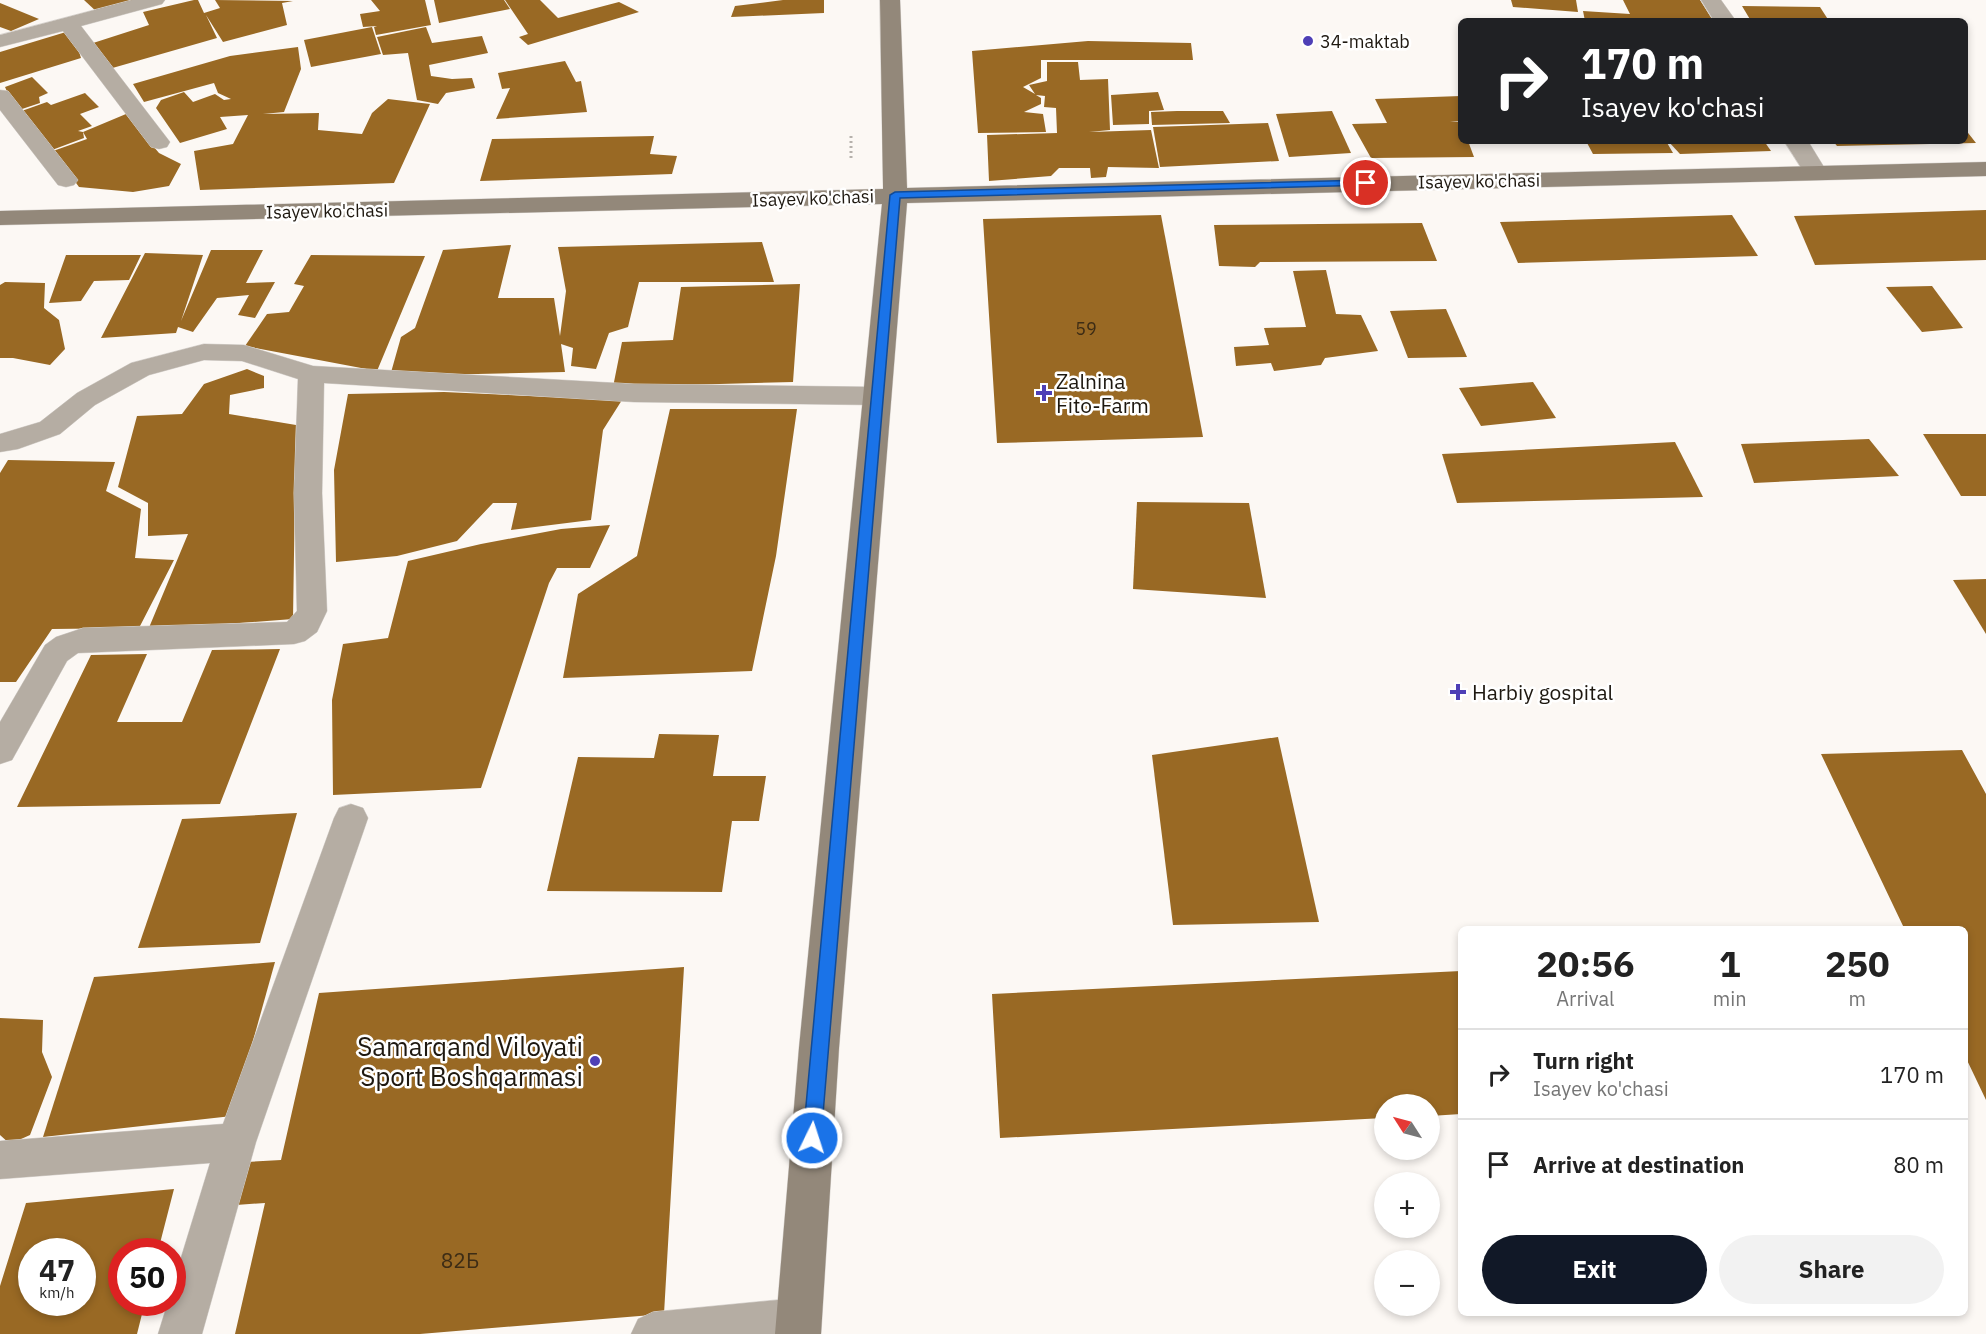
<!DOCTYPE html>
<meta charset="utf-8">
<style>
:root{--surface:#fff;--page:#f2f2f2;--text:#222;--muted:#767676;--line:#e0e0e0;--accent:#111827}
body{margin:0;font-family:"IBM Plex Sans",sans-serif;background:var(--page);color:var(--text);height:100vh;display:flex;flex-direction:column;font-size:22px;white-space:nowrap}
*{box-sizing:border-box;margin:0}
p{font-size:20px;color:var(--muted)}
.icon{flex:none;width:33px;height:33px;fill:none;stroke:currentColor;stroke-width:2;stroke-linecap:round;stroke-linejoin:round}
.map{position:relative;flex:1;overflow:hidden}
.details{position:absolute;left:1458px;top:926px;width:510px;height:390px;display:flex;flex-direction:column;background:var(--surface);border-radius:9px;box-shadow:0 3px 9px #0003}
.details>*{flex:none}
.hud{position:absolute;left:1458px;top:18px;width:510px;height:126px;border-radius:9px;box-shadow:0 3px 9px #0003;background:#202124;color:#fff;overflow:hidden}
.needle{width:39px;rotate:306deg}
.tools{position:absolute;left:1374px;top:1094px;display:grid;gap:12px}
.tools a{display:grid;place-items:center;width:66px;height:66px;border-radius:50%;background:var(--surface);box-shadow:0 3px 9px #0003;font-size:30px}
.speed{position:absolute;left:18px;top:1238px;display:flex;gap:12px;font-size:30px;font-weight:700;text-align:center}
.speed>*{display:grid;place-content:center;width:78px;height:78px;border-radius:50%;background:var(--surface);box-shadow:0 3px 9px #0003;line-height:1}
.speed small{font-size:15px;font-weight:400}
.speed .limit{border:9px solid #d22;background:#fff;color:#111}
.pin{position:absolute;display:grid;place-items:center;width:51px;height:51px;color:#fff;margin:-26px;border:3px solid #fff;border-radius:50%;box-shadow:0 2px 6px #0007}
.me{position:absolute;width:66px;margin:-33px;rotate:4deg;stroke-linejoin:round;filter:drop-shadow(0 0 4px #0008)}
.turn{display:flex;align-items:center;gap:21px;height:126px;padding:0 24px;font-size:27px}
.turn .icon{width:78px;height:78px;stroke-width:2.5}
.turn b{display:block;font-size:42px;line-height:51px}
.eta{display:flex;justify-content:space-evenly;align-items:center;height:102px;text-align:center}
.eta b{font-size:36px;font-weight:700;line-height:42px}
.action{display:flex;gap:12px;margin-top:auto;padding:12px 24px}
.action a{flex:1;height:69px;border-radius:36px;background:var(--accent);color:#fff;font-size:24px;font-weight:700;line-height:69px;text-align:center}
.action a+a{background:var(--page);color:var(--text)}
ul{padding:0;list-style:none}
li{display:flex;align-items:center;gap:18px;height:90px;padding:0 24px;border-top:2px solid var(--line)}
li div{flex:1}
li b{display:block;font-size:22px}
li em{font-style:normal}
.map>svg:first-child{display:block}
.building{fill:#996924;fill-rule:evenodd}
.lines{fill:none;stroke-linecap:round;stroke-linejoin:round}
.service-casing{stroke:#d8d4d0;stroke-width:1}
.minor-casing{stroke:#d8d4d0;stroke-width:1}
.secondary-casing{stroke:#d8d4d0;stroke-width:1}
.path{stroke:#b6b1ac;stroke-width:3;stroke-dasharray:2 3;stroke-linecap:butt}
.service{fill:#b5ada3;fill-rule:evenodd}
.minor{fill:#b5ada3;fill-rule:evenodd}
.secondary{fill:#93887a;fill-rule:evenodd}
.route{fill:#1a73e8;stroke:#114b97;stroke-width:1.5}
.poi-dot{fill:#4e3fb6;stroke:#fff;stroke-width:2}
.labels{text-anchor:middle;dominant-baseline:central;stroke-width:5;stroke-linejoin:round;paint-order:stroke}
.far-poi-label{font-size:18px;fill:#1e1810;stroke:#fff;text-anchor:start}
.far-street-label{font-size:18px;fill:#1e1810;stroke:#fff}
.number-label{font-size:18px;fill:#3d2c15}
.poi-label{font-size:21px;fill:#1e1810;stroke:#fff;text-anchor:start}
.near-number-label{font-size:21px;fill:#3d2c15}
.near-poi-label{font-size:26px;fill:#1e1810;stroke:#fff;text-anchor:end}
</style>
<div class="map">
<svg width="1986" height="1334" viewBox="0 0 1986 1334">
<rect width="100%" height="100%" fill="#fcf8f4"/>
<g class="building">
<polygon points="84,0 141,0 98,13"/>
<polygon points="194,0 198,0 204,13 220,8 215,0 293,1 282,3 287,25 223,42 206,15 217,38 109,69 90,44 149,25 143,12"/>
<polygon points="371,0 425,0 431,25 376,35 374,27 377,26 363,27 360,14 380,11"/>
<polygon points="434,0 504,0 510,9 439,23"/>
<polygon points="505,0 540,0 558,18 619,2 639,12 528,45 519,37 528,34"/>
<polygon points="783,0 824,0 824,13 731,17 735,6"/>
<polygon points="1511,0 1576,0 1578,12 1513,7"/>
<polygon points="1623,0 1700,0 1712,19 1704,18 1705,21 1585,21 1583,11 1630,14"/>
<polygon points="0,3 39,19 11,31 0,27"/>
<polygon points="1742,6 1820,7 1829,21 1751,21"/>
<polygon points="372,27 381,54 311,67 304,40"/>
<polygon points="426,27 432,43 482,36 488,53 429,65 431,76 452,79 472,78 475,88 446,93 438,104 417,100 408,53 383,55 377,37"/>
<polygon points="66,32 77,45 81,58 0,83 0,52"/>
<polygon points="1088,41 1191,43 1193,60 1041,60 1041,78 1023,87 1035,94 1029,85 1047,81 1047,62 1078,62 1080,80 1108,79 1110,130 1089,132 1151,130 1159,168 1108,167 1106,177 1091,178 1090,168 1059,168 1051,176 989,181 987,135 1057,133 1056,108 1044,107 1045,96 1036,95 1041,98 1041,104 1024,112 1043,114 1046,132 978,133 972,51"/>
<polygon points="298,47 301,69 284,112 263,114 319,113 318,130 362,134 372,113 388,99 430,104 394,183 200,190 194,151 233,144 248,115 220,117 227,129 180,143 156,108 161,100 184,92 193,102 215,94 224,100 231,99 218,93 214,83 144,102 133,84 230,56"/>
<polygon points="565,61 576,82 581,81 587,112 496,119 510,88 502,89 498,73"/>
<polygon points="32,77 48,93 39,97 40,103 16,111 5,87"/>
<polygon points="1158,92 1164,110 1149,111 1149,124 1113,125 1111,95"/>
<polygon points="85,93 99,107 80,114 92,126 78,131 83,132 84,138 52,150 16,113 47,102 51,105"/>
<polygon points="1461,96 1461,121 1450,122 1460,122 1461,141 1468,141 1474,157 1371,158 1352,124 1387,123 1375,99"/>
<polygon points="1177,111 1223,111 1230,123 1152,125 1151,112"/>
<polygon points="1332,111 1351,153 1289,157 1276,114"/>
<polygon points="126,114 159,153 181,164 169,186 133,192 79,187 53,151 87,139 83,132"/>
<polygon points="1268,123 1279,161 1160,167 1153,127"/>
<polygon points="1965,129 1976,143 1837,146 1833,141 1965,141"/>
<polygon points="654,136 650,154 677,156 672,174 480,181 492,139"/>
<polygon points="1586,141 1666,141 1673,153 1593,154"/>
<polygon points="1668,141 1764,141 1771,151 1680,154"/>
<polygon points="1986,210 1986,260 1815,265 1794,216"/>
<polygon points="1161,215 1203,437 997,443 983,219"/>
<polygon points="1732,215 1758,256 1518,263 1500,222"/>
<polygon points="1422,223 1437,261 1260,262 1255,267 1219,266 1214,225"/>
<polygon points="762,242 774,282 639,282 628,327 609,333 596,369 571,366 573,348 561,344 565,372 390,376 401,337 415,328 443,250 511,245 498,298 554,298 560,336 566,291 558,247"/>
<polygon points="211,250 263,250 246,283 275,282 255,318 238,315 249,295 217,298 193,332 178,327 176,333 101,338 145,253 203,255 181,321"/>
<polygon points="66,255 141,255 129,280 94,281 81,301 49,303"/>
<polygon points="311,255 425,256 377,371 245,346 267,314 289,312 304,286 294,284"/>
<polygon points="1326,270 1336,314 1361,315 1378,351 1325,358 1321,365 1274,371 1271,363 1236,366 1234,347 1269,345 1264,328 1306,327 1293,271"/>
<polygon points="5,282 45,283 44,308 59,320 65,349 50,365 13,358 0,358 0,285"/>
<polygon points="800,284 793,382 613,387 622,342 673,340 681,287"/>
<polygon points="1932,286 1963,328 1922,332 1886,287"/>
<polygon points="1446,309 1467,357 1408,358 1390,311"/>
<polygon points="247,369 264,376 264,388 230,395 229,414 296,425 293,619 148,630 188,534 148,536 148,503 118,487 137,416 182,414 204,384"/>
<polygon points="1533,382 1556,418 1481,426 1459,388"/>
<polygon points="444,392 622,400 603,430 591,520 511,530 517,503 493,503 457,541 397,556 336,562 334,470 348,394"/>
<polygon points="670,409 797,409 776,556 752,671 563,678 578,594 637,556"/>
<polygon points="1923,434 1986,434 1986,496 1961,496"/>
<polygon points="1869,439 1899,476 1754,483 1741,444"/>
<polygon points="1675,442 1703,497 1457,503 1442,454"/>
<polygon points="8,460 115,462 106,491 141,509 135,558 174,560 139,628 52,629 16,682 0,682 0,473"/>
<polygon points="1137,502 1249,503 1266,598 1133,589"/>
<polygon points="610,525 590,568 557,568 549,583 481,788 333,795 332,700 343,644 388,638 408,561 481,544 561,529"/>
<polygon points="1986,579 1986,634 1953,580"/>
<polygon points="280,649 220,804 17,807 91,655 147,654 117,722 182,722 212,650"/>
<polygon points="659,734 719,735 713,776 766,776 759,821 732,821 722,892 547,891 578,757 654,758"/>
<polygon points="1278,737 1319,922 1173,925 1152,755"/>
<polygon points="1962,750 1986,794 1986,1100 1965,1056 1965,928 1904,928 1821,754"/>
<polygon points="297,813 260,943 138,948 182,819"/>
<polygon points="275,962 232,1116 43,1137 94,977"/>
<polygon points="684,967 664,1314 420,1334 235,1334 265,1203 236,1205 247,1162 281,1160 319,993"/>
<polygon points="1461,971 1461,1114 1430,1116 1430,1104 1384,1104 1384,1118 1000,1138 992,994"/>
<polygon points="0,1018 43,1020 42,1052 52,1077 30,1135 10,1144 0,1135"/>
<path d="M174 1189 158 1251H122V1302H145L137 1334H0V1286L26 1203ZM32 1251H82V1302H32Z"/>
</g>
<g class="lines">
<g class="service-casing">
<g id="service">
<polygon points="132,0 165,0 162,4 81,26 170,142 167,147 159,149 151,147 63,31 0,47 0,35"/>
<polygon points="0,90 8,91 74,175 78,180 74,185 66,187 58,185 0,110"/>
<polygon points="204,344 244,345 313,366 634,384 877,387 886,390 890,396 886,402 877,405 634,402 324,383 322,493 327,611 317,632 305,641 294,644 78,653 67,661 12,760 0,764 0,722 45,645 56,637 83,628 287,622 297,611 294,493 298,379 242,361 204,360 149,375 95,405 60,434 18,449 0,452 0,434 40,422 77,393 131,363"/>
<polygon points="351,804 363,808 368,818 256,1142 202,1334 158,1334 168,1302 172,1302 172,1287 210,1163 0,1179 0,1141 223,1124 334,818 339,808"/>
<polygon points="798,1298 813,1304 819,1319 813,1334 631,1334 638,1319 653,1312"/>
</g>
</g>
<g class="minor-casing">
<g id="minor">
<polygon points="1701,0 1721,0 1736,21 1714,21"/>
<polygon points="1784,141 1808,141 1827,172 1823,177 1815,179 1807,177"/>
</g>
</g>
<g class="secondary-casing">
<polygon id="secondary" points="880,0 900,0 907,188 1986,162 1986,176 907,203 839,1048 821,1334 775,1334 799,1048 882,204 0,225 0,211 883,189"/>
</g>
<polyline class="path" points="851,136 851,161"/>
<use href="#service" class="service"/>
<use href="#minor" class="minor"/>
<use href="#secondary" class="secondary"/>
</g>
<polygon class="route" points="1366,180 1371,183 1369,185 900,198 821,1138 818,1144 812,1146 806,1144 803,1138 890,195 895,192"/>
<g class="poi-dot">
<circle cx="1308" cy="41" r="6"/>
<path d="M1041 384h6v6h6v6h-6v6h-6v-6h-6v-6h6z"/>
<path d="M1455 683h6v6h6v6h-6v6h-6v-6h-6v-6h6z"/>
<circle cx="595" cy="1061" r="6"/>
</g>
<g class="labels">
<g class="far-poi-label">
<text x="1320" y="41">34-maktab</text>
</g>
<g class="far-street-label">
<text transform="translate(1479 181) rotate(-1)">Isayev ko'chasi</text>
<text transform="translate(813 198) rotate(-2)">Isayev ko'chasi</text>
<text transform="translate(327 211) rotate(-1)">Isayev ko'chasi</text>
</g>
<g class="number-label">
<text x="1086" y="328">59</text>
</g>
<g class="poi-label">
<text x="1056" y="381">Zalnina<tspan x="1056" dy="24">Fito-Farm</tspan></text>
<text x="1472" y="692">Harbiy gospital</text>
</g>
<g class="near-number-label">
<text x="460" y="1260">82Б</text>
</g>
<g class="near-poi-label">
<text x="583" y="1046">Samarqand Viloyati<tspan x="583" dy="30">Sport Boshqarmasi</tspan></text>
</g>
</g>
</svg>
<div class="tools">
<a><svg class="needle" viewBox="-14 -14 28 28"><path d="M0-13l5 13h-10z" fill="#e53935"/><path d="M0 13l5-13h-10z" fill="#767676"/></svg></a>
<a>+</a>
<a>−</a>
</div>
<div class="speed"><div>47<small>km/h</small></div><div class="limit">50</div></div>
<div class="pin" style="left:1366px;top:183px;background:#d93025"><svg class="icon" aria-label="arrive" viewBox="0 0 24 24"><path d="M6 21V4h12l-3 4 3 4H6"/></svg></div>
<svg class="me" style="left:812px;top:1138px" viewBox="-20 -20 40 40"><circle r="17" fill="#1a73e8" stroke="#fff" stroke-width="3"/><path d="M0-11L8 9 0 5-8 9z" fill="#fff"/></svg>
<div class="hud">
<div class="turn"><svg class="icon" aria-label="right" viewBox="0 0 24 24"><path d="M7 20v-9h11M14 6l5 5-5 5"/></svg><div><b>170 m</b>Isayev ko'chasi</div></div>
</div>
<section class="details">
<div class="eta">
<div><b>20:56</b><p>Arrival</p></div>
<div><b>1</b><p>min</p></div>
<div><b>250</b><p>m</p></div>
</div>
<ul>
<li><svg class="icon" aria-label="right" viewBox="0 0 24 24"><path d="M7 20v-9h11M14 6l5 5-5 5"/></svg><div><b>Turn right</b><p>Isayev ko'chasi</p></div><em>170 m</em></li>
<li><svg class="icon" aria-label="arrive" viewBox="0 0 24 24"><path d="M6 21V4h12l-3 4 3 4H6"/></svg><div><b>Arrive at destination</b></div><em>80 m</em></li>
</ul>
<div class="action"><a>Exit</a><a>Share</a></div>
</section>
</div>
